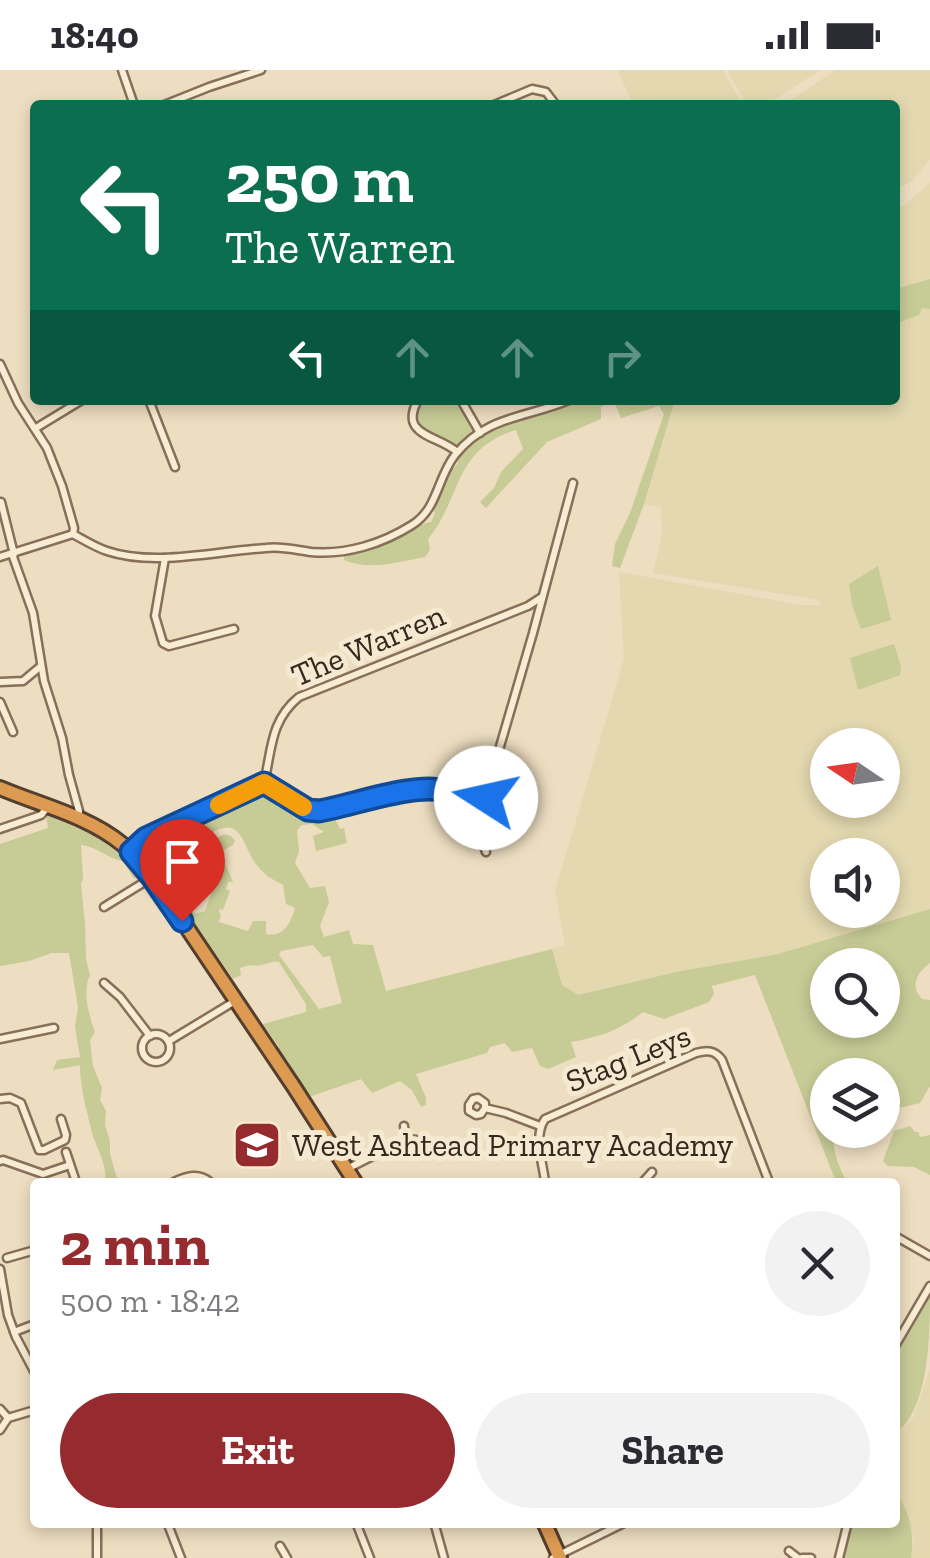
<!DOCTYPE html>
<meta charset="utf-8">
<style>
:root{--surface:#fff;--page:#f2f2f3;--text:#2b2b33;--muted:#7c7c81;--accent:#952a2f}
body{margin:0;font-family:"Zilla Slab",serif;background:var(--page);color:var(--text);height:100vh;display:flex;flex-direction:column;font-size:38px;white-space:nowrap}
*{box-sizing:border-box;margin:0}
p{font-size:32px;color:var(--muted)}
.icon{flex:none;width:55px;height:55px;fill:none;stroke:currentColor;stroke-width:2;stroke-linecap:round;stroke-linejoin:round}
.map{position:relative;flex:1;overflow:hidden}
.side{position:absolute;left:30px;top:1108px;width:870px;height:350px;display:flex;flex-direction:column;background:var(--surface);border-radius:10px;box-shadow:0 5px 15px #0003}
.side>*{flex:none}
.hud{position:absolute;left:30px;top:30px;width:870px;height:305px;border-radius:10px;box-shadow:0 5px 15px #0003;background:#0b6e4f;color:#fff;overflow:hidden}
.needle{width:65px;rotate:283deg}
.fabs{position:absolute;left:810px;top:658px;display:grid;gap:20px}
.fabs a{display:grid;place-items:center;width:90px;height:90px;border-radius:50%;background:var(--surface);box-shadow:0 5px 15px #0003;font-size:50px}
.pin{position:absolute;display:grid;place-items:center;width:85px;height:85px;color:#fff;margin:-102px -42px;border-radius:50% 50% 50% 0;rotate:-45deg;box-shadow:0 0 10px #0007}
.pin .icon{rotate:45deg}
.me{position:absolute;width:110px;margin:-55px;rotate:280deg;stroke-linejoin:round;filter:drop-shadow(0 0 8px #0008)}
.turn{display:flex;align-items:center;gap:35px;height:210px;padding:0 30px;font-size:45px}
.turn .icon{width:130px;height:130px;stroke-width:2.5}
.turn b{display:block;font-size:70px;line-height:85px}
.lanes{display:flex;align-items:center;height:95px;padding:0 30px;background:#0003;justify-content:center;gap:50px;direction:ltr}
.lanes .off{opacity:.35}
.round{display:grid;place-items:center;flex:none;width:105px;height:105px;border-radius:52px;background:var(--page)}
.overview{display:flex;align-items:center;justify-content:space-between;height:170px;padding:0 30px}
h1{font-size:60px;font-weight:800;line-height:75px;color:var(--accent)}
.cta{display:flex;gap:20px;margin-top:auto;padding:20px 30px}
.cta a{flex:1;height:115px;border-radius:60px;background:var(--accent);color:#fff;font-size:40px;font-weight:800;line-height:115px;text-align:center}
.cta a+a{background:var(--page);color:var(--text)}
.status{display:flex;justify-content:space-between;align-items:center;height:70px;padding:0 50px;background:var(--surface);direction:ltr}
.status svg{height:28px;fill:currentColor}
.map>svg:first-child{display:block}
.farmland{fill:#e3d8af;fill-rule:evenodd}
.green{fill:#c7cb96;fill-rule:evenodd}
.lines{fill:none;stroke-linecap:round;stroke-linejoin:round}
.street-casing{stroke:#876f59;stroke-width:11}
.highway-casing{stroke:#543e2d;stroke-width:18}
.street{stroke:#f8ecd4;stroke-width:6}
.highway{stroke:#dc9a53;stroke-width:12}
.route-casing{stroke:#114b97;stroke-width:25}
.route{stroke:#1a73e8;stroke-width:18}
.slow{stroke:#f59e0b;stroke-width:18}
.labels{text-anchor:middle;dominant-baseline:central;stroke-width:10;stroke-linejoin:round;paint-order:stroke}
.street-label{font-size:32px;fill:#36281d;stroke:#f5e9d1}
.poi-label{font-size:32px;fill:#36281d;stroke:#f5e9d1;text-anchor:start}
</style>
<div class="status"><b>18:40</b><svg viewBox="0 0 49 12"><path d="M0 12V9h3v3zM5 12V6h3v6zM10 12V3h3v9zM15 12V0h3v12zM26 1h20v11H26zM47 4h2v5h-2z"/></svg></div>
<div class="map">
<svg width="930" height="1488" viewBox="0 0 930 1488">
<rect width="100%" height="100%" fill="#eddec1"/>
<g class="farmland">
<polygon points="618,0 723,0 743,35 633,35"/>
<polygon points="727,0 820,0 766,35 747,35"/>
<polygon points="835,0 930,0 930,89 912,111 895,120 895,35 784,35"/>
<polygon points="930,113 930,209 895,219 895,138 904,135"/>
<path d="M922 238 930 239V839L778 884 676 902 578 925 562 916 552 879 565 875 555 821 624 589 619 502 802 535H820L819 530 653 503 662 464 661 438 644 434 674 333 683 330H895V254L919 245ZM828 675H882V730H828ZM828 785H882V840H828Z"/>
<polygon points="930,1300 930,1488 911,1488 914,1469 904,1434 895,1419 895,1364 904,1358 913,1348"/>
</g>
<g class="green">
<polygon points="930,209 930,239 922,238 919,245 895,254 895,219"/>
<path d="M422 330H456L472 361 456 376C433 362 409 366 420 332Z"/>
<path d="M576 330H683L674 333 644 434 620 498 612 496 615 474 630 443 664 344 659 336 621 348 614 332 601 337V349L547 372 486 438 480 432 494 418 501 402 523 379 516 360C453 379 462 428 428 469L430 480 425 487C397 492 370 501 344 490V485C364 480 382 475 400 466 411 461 418 453 431 452L435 443 433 438 448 398H454L458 393V386L483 364 504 352Z"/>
<polygon points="878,496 891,550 861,559 852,535 849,514"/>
<polygon points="894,574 901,597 900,605 858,620 850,588"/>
<path d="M266 724H274L310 745 333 744 340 759 344 758 347 773 316 781 313 766 324 762 312 754 302 755 297 760 299 781 295 793 310 818 325 816 329 832 320 856 324 867 349 860 353 874 373 875 386 921 552 879 562 915 578 925 676 902 778 884 930 839V893C916 903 910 916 922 929L930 930V1016L920 1033 895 1039 894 1036H883L882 1005H828V1060H835C830 1077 839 1098 847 1112H836L755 905 712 916 714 924 709 932 664 949 643 942C621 960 599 967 571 972L576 987 548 999 540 996 532 978 512 982 505 973 490 977 487 983 416 1004 426 1028V1035L421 1037 412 1020 400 1011 372 1023 361 1009 306 1028 285 995 289 993 287 989 281 991 275 981 279 977 263 954 306 942V934L279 892C271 891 270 893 262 895 253 897 253 893 240 898L241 905 233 909 152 791 151 785 154 774 166 768 167 774 175 779 173 784 165 781 159 788V793L195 844 205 841 214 816 203 786 183 787 185 781 199 780 224 764 231 766 235 771 233 775 220 782 233 812H228L226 819 230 821 223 840 220 839 219 842 221 844 219 852 248 861 253 851H266V864C284 868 291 852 295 838L286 834 283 815C277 811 268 808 263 802 237 778 248 733 195 774L186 773 180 762ZM313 875 323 887 330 886 342 933 319 939 279 885 281 881ZM828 895H882V950H828Z"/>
<path d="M46 745 95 765 108 774 141 805 139 810 133 807 123 791C107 789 97 776 81 775L83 809 81 815 85 853 86 889 90 905C82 921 89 946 95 962L90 970 93 996 102 1018 100 1030 106 1041 105 1055 110 1071V1084L118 1112H105C108 1094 95 1077 91 1059 86 1038 80 1016 80 995L53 1000 57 990 80 987 75 957 78 937 69 883H52L29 891 0 896V774L48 758Z"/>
<polygon points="910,1056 915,1062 918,1062 920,1067 930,1065 930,1105 914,1097 888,1096 883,1091 894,1061"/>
<path d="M930 1219C930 1262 930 1339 895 1364V1281Z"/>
<path d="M895 1419C909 1442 915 1461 911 1488H841L851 1453 895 1452Z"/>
</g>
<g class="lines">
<g class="street-casing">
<g id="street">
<polyline points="122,0 134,35"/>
<polyline points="164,35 209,17 261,0"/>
<polyline points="494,35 532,19 546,22 556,35"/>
<polyline points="0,294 18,333 47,378 62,416 74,458 73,464"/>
<polyline points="149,330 175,397"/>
<path d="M418 330C398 366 438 365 457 382"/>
<polyline points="461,330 480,363"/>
<polyline points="36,358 82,330"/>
<polyline points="1,432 14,484"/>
<path d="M73 464C84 470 95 477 107 481 155 497 216 481 266 478 281 476 296 480 311 482 346 485 382 474 412 455 438 439 437 408 455 385 487 345 527 348 569 330"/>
<polyline points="12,484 33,543 44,611 62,668 69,705 79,741 78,748"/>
<polyline points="0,487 73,464"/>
<polyline points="165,488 155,546 163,573 169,576 234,559"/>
<polyline points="0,612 23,611 41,596"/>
<polyline points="0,632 13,662"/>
<polyline points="264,713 308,739 319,741 420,719 439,719 450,723 470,738 486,782"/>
<polyline points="470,738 481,733 485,728 533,563 573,413"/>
<polyline points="0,759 41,745 48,737"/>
<path d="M131 781 146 768 264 713C272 679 270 651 299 627L528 536 542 527"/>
<polyline points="104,837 151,808"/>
<polyline points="104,913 120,927 150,966"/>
<circle cx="156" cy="978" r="14"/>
<polyline points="0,969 54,958"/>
<polyline points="169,971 235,931"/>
<polyline points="0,1029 10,1028 21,1033 39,1080 44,1080 65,1070 66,1065 61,1049"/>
<polyline points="485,1038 481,1044 476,1045 469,1041 469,1035 473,1029 478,1028 485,1033 485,1038 506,1043 540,1056"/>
<polyline points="404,1056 406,1069 416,1070"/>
<polyline points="66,1082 76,1112"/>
<polyline points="0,1091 3,1090 43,1104 70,1095"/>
<polyline points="347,1099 406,1069"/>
<path d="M174 1112C186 1106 199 1102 210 1112"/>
<path d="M545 1112C543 1093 533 1066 545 1049L696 983C707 980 715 980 722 990L769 1112"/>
<polyline points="643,1112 652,1102"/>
<polyline points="895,1166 930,1186"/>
<polyline points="7,1188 35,1180"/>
<polyline points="0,1199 8,1245 16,1267 35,1303"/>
<polyline points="14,1262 35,1254"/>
<polyline points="895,1276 930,1216"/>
<polyline points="0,1339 8,1348"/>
<polyline points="0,1360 8,1348 35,1340"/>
<polyline points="167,1452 181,1488"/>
<polyline points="434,1452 444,1488"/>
<polyline points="357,1455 370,1488"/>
<polyline points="280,1476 287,1488"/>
<polyline points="789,1481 798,1488"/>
<polyline points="97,1488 97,1452"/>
<polyline points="553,1488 626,1452"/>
<polyline points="802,1488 811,1488"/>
<polyline points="839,1488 848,1452"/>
</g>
</g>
<g class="highway-casing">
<g id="highway">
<path d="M0 718C40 735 88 746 122 774 137 786 148 801 159 816L294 1017 355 1112"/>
<polyline points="544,1452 560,1488"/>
</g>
</g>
<use href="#street" class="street"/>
<use href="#highway" class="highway"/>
</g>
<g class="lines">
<g class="route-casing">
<path id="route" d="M182 851 152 807 131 782 146 768 264 713 308 740 319 741C350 736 416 712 444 721 454 724 462 731 470 738L481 734 486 728"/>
</g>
<use href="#route" class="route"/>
<polyline class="slow" points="219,735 264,713 303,737"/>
</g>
<defs>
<g id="school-square" transform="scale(2.5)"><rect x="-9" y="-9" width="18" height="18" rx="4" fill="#952a2f" stroke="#f5e9d1"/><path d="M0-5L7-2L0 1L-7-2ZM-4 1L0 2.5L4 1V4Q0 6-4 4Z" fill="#fff"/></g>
</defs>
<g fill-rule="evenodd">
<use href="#school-square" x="257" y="1075"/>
</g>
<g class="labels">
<g class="street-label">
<text transform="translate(368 575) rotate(-23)">The Warren</text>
<text transform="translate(628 988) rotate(-22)">Stag Leys</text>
</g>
<g class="poi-label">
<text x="292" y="1075">West Ashtead Primary Academy</text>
</g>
</g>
</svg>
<div class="fabs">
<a><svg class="needle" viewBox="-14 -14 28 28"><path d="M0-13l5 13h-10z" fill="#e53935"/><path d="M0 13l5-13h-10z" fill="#7c7c81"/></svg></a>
<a><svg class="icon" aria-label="sound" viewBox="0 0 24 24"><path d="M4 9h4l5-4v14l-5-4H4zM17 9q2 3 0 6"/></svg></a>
<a><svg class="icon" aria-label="search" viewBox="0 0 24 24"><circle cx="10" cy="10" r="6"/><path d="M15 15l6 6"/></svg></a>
<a><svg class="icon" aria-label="layers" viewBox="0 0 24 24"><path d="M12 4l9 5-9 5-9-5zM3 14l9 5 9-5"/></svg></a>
</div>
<div class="pin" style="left:182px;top:851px;background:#d93025"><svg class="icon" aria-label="arrive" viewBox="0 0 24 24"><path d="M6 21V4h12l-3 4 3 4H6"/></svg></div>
<svg class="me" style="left:486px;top:728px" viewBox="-20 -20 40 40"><circle r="19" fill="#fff"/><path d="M0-13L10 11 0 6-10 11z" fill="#1a73e8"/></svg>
<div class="hud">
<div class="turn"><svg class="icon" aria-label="left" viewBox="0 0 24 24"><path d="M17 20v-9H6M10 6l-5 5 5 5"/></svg><div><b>250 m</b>The Warren</div></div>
<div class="lanes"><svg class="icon" aria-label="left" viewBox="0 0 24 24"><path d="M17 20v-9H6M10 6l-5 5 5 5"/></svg><svg class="icon off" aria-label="ahead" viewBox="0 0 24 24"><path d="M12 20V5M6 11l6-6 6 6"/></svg><svg class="icon off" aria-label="ahead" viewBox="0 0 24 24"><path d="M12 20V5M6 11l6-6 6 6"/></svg><svg class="icon off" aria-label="right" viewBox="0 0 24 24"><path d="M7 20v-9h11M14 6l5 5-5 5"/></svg></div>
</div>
<section class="side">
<div class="overview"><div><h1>2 min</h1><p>500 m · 18:42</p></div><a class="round"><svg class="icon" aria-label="close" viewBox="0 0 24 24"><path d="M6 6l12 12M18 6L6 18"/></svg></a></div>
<div class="cta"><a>Exit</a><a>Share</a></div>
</section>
</div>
